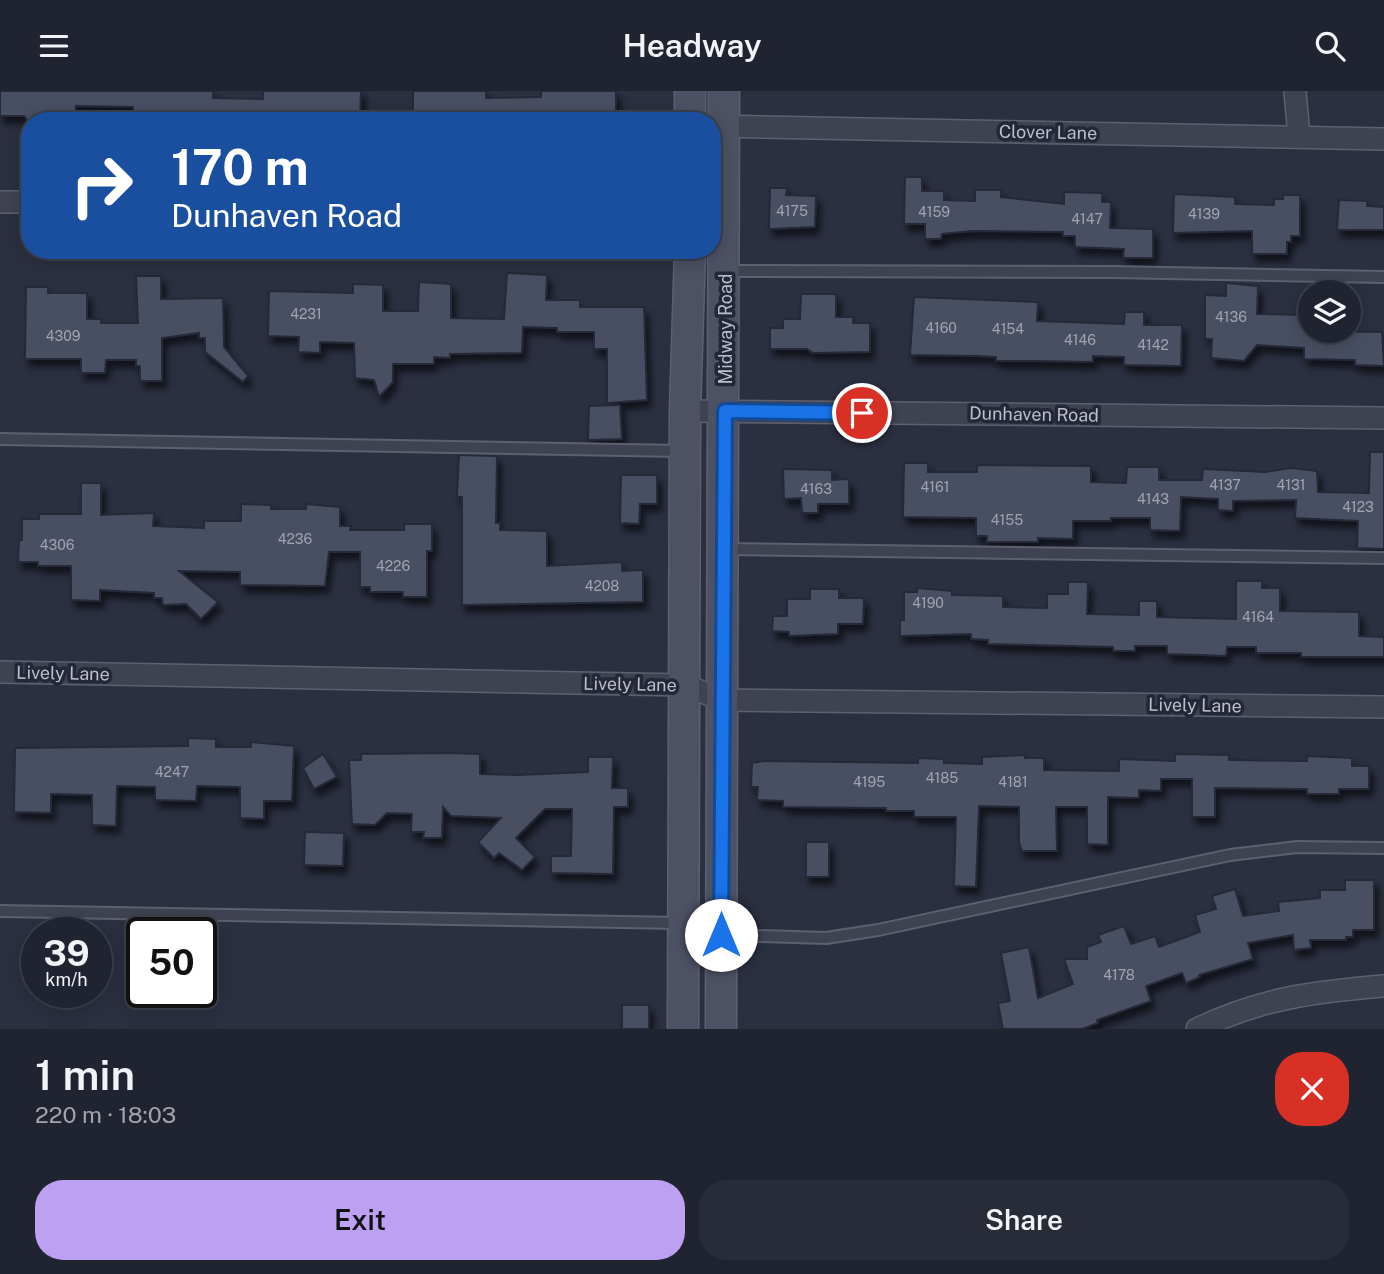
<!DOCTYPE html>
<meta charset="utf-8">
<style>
:root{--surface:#202431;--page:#282c39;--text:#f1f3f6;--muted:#a2a4ab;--line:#3d414d;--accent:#bca0f2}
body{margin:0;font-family:"Public Sans",sans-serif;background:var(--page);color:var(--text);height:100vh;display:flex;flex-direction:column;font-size:26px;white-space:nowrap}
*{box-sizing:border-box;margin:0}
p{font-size:23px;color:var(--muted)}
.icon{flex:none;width:38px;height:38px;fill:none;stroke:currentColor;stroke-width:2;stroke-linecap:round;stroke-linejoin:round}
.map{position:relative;height:938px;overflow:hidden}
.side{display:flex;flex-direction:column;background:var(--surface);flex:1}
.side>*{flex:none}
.hud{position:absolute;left:21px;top:21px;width:700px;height:147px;border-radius:28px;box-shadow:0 4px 18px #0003,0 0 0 2px var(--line);background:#1a4fa0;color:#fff;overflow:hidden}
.tools{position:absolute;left:1298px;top:189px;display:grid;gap:14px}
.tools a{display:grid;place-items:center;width:63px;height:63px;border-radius:50%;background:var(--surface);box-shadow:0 4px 18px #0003,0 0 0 2px var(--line);font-size:35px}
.speed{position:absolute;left:21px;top:826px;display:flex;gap:14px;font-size:35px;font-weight:700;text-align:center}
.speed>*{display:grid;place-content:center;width:91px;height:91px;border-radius:50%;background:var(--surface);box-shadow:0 4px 18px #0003,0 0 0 2px var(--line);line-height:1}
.speed small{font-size:18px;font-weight:400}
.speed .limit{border:4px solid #111;border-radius:10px;background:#fff;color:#111}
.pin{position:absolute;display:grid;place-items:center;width:60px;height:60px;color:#fff;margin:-30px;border:4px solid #fff;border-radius:50%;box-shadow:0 2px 7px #0007}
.me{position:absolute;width:77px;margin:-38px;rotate:0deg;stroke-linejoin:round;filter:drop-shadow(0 0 5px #0008)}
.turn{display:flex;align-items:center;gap:24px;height:147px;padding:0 35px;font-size:32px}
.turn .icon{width:91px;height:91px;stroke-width:2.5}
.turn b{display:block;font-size:49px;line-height:60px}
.round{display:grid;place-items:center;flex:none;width:74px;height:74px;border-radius:28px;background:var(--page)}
.summary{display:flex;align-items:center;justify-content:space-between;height:119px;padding:0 35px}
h1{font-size:42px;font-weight:600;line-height:52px}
.cta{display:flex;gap:14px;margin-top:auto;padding:14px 35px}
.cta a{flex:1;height:80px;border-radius:28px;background:var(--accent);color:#111;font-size:28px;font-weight:600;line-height:80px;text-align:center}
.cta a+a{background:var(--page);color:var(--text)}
header{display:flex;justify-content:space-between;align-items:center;height:91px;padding:0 35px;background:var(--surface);font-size:32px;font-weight:600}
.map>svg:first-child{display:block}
.building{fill:#4a5063;stroke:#252939;stroke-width:2;filter:url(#shadow)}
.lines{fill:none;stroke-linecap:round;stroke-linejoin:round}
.service-casing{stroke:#5d606f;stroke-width:14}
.minor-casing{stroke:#5d606f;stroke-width:24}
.secondary-casing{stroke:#5d606f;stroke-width:33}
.service{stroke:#3f4351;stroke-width:10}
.minor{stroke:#3f4351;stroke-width:21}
.secondary{stroke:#4d5164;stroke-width:30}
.route-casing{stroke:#114b97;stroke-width:18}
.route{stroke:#1a73e8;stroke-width:12}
.labels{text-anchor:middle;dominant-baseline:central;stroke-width:7;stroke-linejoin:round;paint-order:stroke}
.number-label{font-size:14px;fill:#a0a3b1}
.street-label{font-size:18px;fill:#bcbfcb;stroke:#232737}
</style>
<header><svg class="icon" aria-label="menu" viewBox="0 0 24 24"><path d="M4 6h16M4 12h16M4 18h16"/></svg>Headway<svg class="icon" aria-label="search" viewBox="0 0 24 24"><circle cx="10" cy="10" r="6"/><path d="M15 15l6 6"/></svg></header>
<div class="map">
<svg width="1384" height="938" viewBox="0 0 1384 938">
<defs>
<filter id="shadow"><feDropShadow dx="4" dy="7" stdDeviation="3.5" flood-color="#0009"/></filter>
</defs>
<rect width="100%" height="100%" fill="#2b3041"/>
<g class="building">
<polygon points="0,0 213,0 213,7 263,8 263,0 361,0 360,27 320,30 320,27 309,27 309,23 239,23 239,30 139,30 139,24 133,24 133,16 76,15 75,30 28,30 24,25 0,25"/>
<polygon points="413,0 486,0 486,7 541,6 541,0 616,0 616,30 413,30"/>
<polygon points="905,86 922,86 922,100 944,100 944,109 975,110 975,99 1001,99 1001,106 1064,113 1064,101 1102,102 1102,111 1111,111 1110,137 1153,138 1153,167 1123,167 1124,158 1075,156 1075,145 1063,145 1063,141 972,140 942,143 941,148 925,148 925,133 904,133"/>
<polygon points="770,97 787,97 786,104 816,105 815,136 769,138"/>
<polygon points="1174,103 1235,106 1235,113 1274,114 1274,108 1283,108 1283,104 1300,104 1300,145 1291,145 1291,151 1287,151 1287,163 1252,163 1252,140 1173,142"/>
<polygon points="1339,109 1367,110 1367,115 1384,116 1384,139 1337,139"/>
<polygon points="507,182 547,184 546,209 580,209 580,216 644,216 647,309 607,312 607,258 594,258 594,241 557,241 557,237 523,236 522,262 450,263 450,267 434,266 434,273 393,273 393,291 379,306 374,289 355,287 354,252 320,251 320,262 298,261 299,246 268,245 269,200 353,202 353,193 383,194 383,220 418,220 419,191 451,193 451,227 504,228"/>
<polygon points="136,185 161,185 161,208 223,207 224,256 248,285 243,291 205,261 205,247 199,247 199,242 162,247 162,290 140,290 140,275 136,275 136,269 106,269 105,282 81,282 81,268 25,268 26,196 48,196 48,202 87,202 87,228 101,228 101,232 138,232"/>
<polygon points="1226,192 1258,195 1257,223 1311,224 1311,240 1382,241 1384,275 1355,274 1355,269 1304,268 1304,257 1257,254 1244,270 1211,267 1212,248 1205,248 1205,204 1226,205"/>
<polygon points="801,203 836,203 836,226 853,226 853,232 870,232 870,261 813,262 807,258 770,258 770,237 783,237 783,228 800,228"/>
<polygon points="914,206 1038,211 1037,230 1124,233 1125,221 1144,221 1144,234 1182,234 1181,275 1124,274 1124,266 1093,265 1093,271 1036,270 996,270 996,266 978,265 910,264"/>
<polygon points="620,314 622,348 588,349 589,315"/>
<polygon points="1370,361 1384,361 1384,458 1357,457 1358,430 1295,427 1296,409 1233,410 1233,420 1218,419 1218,408 1181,406 1180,440 1150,439 1150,427 1111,427 1111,430 1073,430 1073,448 1038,447 1038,451 987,451 987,445 976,445 976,427 903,426 904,372 928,372 928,381 977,381 977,374 1091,375 1091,391 1126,392 1127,376 1159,376 1159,389 1202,389 1203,378 1265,381 1291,377 1317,380 1318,401 1369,402"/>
<polygon points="459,364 497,365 496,432 500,432 500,439 547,440 547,475 622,471 622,480 643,479 643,511 462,514 462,406 457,406"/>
<polygon points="783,378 832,379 832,389 849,388 849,413 818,413 818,422 802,422 801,407 784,408"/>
<polygon points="621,384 657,384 657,413 640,413 639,433 620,432"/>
<polygon points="81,392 101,392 101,424 154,422 153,435 204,437 204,430 241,430 241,413 271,414 271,418 306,418 306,413 340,416 340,435 351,435 350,439 404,439 404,433 432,433 432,460 427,460 427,506 403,506 403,501 370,501 370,496 360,496 360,461 329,461 325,495 240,494 240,481 179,480 218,511 201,528 186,513 163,514 162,507 154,507 154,502 100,499 100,510 71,509 71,475 38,475 38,471 18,471 19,449 22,449 22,428 39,428 39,423 81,423"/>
<polygon points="1236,490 1262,490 1262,497 1280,497 1280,520 1359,521 1359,545 1384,546 1384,566 1301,566 1301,562 1256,562 1256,556 1227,556 1226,565 1201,564 1167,563 1167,555 1135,555 1135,560 1113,560 1113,556 988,553 988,549 971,548 971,543 900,545 900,529 904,529 904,501 917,501 917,497 952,500 952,504 1003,505 1003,516 1047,517 1047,503 1068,503 1068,491 1088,491 1087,523 1139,524 1139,510 1157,510 1157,526 1236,528"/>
<polygon points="810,498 839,498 839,507 864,507 863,533 838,533 838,543 789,545 789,541 772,540 773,525 787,525 787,508 810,508"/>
<polygon points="188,647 216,648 216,656 251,656 251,651 294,655 292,710 264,710 264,728 240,727 240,696 197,695 196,710 155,709 155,696 117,695 116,735 92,734 92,704 51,703 51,722 14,721 15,657 188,655"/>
<polygon points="452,662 480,663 480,683 519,684 588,681 588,666 613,666 612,697 628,697 628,716 614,716 613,783 551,782 551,765 571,765 572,718 545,718 516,747 535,766 522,779 499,762 494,767 478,751 501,727 451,725 443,716 442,747 423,747 424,741 411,741 412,723 387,722 375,734 352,733 349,669 361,669 361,663"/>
<polygon points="323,663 337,686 314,698 303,677"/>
<polygon points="1175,663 1229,664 1229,669 1307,670 1307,665 1352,667 1352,675 1369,675 1369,698 1339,698 1339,703 1307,703 1307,698 1215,697 1215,726 1192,726 1192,688 1161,688 1161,700 1139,699 1139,707 1108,706 1108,754 1087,753 1087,716 1056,716 1057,760 1022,760 1019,751 1019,716 979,715 976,796 954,795 956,726 914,726 914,720 886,720 886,717 783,716 783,710 757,709 758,696 751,696 752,672 764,670 918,672 918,667 944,668 944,672 982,673 982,666 1025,664 1025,667 1044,667 1044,679 1119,680 1119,668 1175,670"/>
<polygon points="305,741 344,742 343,775 304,774"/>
<rect x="806" y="751" width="23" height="35"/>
<polygon points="1345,789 1374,789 1374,839 1353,839 1353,846 1346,846 1346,849 1310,849 1311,857 1294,859 1293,844 1248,852 1253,868 1199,884 1200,886 1186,892 1182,882 1146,895 1151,910 1097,929 1098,932 1082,938 1003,938 998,912 1010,910 1001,862 1029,856 1038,907 1073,893 1064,868 1087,868 1087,856 1101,851 1098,844 1124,835 1131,853 1155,845 1159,856 1200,841 1195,824 1216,818 1212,805 1235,798 1243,825 1279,820 1278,811 1320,807 1320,799 1345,799"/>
<rect x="622" y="914" width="27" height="24"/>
</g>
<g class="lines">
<g class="service-casing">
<g id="service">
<polyline points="725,180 1112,181 1384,186"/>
<polyline points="0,348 682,360"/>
<polyline points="724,458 1384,467"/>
<polyline points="0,820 680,832"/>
<polyline points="724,844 826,847 878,839 1230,764 1297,756 1384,757"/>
</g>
</g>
<g class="minor-casing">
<g id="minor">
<polyline points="1295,0 1299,46"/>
<polyline points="712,35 1384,48"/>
<polyline points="0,111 30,111"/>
<polyline points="685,320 1384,327"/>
<polyline points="0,581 685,594 722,609 1384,616"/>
<path d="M1197 938C1262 907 1313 901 1384 895"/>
</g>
</g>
<g class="secondary-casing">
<g id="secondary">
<polyline points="690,0 690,30"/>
<polyline points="683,938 685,320 690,159"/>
<polyline points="721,938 724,0"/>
</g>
</g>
<use href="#service" class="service"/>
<use href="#minor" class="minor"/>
<use href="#secondary" class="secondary"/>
</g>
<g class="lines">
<g class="route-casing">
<polyline id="route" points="721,844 725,320 862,322"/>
</g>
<use href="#route" class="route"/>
</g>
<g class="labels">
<g class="number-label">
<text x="792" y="120">4175</text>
<text x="934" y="121">4159</text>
<text x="1204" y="123">4139</text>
<text x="1087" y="128">4147</text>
<text x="306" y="223">4231</text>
<text x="1231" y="226">4136</text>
<text x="941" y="237">4160</text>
<text x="1008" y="238">4154</text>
<text x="63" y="245">4309</text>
<text x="1080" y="249">4146</text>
<text x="1153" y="254">4142</text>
<text x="1225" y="394">4137</text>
<text x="1291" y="394">4131</text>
<text x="935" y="396">4161</text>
<text x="816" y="398">4163</text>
<text x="1153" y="408">4143</text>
<text x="1358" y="416">4123</text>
<text x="1007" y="429">4155</text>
<text x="295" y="448">4236</text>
<text x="57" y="454">4306</text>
<text x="393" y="475">4226</text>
<text x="602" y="495">4208</text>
<text x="928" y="512">4190</text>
<text x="1258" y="526">4164</text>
<text x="172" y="681">4247</text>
<text x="942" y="687">4185</text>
<text x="869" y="691">4195</text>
<text x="1013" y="691">4181</text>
<text x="1119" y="884">4178</text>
</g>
<g class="street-label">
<text transform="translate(1048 41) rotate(1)">Clover Lane</text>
<text transform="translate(725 238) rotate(-90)">Midway Road</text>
<text transform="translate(1034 323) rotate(1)">Dunhaven Road</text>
<text transform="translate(63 582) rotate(1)">Lively Lane</text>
<text transform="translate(630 593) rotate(1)">Lively Lane</text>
<text transform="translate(1195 614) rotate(1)">Lively Lane</text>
</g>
</g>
</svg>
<div class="tools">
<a><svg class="icon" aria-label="layers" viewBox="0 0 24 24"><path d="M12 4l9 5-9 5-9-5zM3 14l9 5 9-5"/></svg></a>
</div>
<div class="speed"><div>39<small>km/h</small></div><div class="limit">50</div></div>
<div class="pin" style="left:862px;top:322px;background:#d93025"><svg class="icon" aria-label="arrive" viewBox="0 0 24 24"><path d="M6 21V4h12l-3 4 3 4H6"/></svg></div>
<svg class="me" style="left:721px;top:844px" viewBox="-20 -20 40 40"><circle r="19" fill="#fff"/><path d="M0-13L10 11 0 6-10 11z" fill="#1a73e8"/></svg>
<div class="hud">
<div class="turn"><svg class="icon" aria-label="right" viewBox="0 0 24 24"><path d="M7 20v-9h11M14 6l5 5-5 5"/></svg><div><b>170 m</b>Dunhaven Road</div></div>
</div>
</div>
<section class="side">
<div class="summary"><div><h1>1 min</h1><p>220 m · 18:03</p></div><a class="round" style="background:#d93025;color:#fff"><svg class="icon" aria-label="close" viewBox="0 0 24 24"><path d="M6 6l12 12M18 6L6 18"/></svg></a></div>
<div class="cta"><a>Exit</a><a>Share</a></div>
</section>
